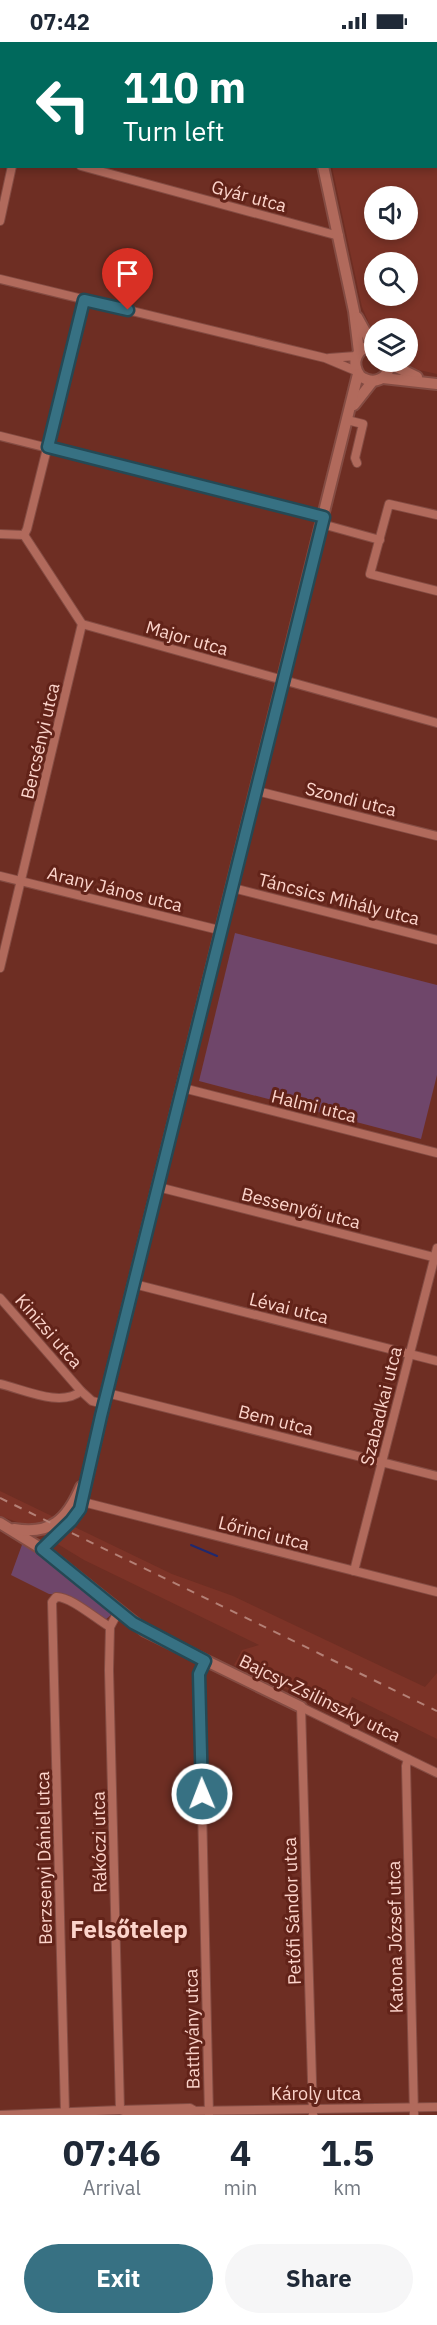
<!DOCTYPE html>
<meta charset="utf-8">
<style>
:root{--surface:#fff;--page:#f6f6f7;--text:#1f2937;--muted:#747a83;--accent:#377183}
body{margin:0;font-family:"IBM Plex Sans",sans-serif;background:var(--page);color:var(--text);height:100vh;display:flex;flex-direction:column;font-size:22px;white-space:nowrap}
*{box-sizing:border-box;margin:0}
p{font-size:20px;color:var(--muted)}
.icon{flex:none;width:33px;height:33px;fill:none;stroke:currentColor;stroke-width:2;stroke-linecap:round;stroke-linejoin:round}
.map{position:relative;height:2073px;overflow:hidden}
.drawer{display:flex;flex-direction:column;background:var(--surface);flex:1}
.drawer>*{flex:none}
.hud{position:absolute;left:0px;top:0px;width:438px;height:126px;box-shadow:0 3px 9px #0003;background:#00695c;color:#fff;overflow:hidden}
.fabs{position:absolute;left:364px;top:144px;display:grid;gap:12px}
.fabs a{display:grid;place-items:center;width:54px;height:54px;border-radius:50%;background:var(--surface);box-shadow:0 3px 9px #0003;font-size:30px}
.pin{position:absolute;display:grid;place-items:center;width:51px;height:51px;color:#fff;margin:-62px -26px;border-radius:50% 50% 50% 0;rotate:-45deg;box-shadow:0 0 6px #0007}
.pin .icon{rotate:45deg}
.me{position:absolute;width:66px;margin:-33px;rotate:359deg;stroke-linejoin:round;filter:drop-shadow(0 0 4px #0008)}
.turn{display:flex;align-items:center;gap:21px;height:126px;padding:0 24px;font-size:27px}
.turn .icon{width:78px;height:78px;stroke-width:2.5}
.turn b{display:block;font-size:42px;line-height:51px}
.eta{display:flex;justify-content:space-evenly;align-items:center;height:102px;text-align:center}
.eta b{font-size:36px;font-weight:800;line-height:42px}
.action{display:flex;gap:12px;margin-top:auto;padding:12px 24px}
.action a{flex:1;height:69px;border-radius:36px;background:var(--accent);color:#fff;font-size:24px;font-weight:800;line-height:69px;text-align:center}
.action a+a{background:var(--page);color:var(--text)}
.status{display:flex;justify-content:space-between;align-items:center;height:42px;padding:0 30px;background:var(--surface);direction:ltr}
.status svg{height:16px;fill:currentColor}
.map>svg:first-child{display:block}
.built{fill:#7c3327;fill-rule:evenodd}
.green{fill:#6f466a}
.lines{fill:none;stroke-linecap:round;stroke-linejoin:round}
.stream{stroke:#1f296f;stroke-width:2}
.street-casing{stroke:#844c43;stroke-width:10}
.secondary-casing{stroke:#844c43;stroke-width:14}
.street{stroke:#b16a5c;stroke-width:8}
.secondary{stroke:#b16a5c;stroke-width:10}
.rail{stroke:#b48076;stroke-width:2;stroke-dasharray:8 8;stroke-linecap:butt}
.route-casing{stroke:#244955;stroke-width:15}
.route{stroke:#377183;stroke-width:10}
.labels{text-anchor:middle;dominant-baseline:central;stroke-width:6;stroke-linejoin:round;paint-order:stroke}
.street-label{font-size:18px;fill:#fcd4cb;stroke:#622319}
.district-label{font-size:24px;font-weight:bold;fill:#fcd4cb;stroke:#622319}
</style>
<div class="status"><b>07:42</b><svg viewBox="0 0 49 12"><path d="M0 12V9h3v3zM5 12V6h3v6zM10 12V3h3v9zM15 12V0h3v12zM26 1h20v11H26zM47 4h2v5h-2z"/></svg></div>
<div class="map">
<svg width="437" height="2073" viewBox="0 0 437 2073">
<rect width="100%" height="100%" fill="#6e2e23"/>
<g class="built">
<polygon points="42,0 275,0 275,1 42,2"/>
<path d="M437 99V332L401 324 398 320H408V286H375V292L371 286 362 265 332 125 436 124ZM375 154H408V188H375ZM375 220H408V254H375Z"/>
<polygon points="0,1449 172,1532 233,1554 425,1645 437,1631 437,1697 352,1655 343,1674 234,1623 242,1608 259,1603 84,1518 28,1484 0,1474"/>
</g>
<g class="green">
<polygon points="235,891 437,943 437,1033 421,1097 199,1039"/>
<polygon points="23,1500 110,1567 111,1573 105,1578 86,1568 68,1553 49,1552 11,1533"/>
</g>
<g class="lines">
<polyline class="stream" points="191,1503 217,1514"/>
<g class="street-casing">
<g id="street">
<polyline points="42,2 43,0"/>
<polyline points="436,91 437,91"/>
<polyline points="81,124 339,194"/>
<polyline points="0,179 12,124"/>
<polyline points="0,237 325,316 356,329"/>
<polyline points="329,316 356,314"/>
<polyline points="347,378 363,382 355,416 357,421"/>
<polyline points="0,394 325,475"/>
<polyline points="437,473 389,462 370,532 437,549"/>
<polyline points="322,482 380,498"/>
<polyline points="0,492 24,493"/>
<polyline points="24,493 27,487 84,258"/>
<polyline points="82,582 437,681"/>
<polyline points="257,749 437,794"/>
<polyline points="0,834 223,889"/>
<polyline points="233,846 437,898"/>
<polyline points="0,926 82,582 24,493"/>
<polyline points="183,1046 437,1111"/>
<polyline points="158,1145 437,1216"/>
<polyline points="134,1242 437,1319"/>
<polyline points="0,1256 81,1349 92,1359 104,1362"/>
<path d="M0 1342C23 1347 61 1366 81 1349"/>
<polyline points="107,1351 437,1434"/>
<polyline points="83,1460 437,1550"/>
<polyline points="354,1529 437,1206"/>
<polyline points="205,1619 199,1632 209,2073"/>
<polyline points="408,1717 406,1724 414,2073"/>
<polyline points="195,2069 190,2066 120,2068 127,2070 437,2065"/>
<path d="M65 2071 52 1560 56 1555C70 1554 96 1577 110 1585"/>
<polyline points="0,2073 120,2068 109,1628 110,1585 118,1570"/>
<polyline points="313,2073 301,1665 437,1731"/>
</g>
</g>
<g class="secondary-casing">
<g id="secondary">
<polyline points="291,0 292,2"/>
<polyline points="323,124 354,269 359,310"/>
<polyline points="357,275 373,304"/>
<path d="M375 304C357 304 350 320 360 334 374 344 389 337 390 320"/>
<polyline points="390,322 417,335"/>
<polyline points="383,336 437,342"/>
<polyline points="354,363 372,340"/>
<polyline points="0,1481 42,1507 145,1589 301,1665"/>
<path d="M14 1487C51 1493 67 1478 81 1445"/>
<polyline points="42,1507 71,1479 80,1467 101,1374 358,332"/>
</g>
</g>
<use href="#street" class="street"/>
<use href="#secondary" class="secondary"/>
<polyline class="rail" points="0,1456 437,1669"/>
</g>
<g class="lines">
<g class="route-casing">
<polyline id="route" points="128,268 84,258 48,405 324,475 101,1374 80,1467 71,1479 42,1507 133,1581 205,1619 199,1632 202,1752"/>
</g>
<use href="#route" class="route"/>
</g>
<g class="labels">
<g class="street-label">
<text transform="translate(249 154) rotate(15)">Gyár utca</text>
<text transform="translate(187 596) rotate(16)">Major utca</text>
<text transform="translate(40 699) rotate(-77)">Bercsényi utca</text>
<text transform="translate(351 757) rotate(14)">Szondi utca</text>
<text transform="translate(115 847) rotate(14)">Arany János utca</text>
<text transform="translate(339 857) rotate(14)">Táncsics Mihály utca</text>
<text transform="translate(314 1064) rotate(14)">Halmi utca</text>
<text transform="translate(301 1166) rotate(14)">Bessenyői utca</text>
<text transform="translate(289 1266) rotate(14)">Lévai utca</text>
<text transform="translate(49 1289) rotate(49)">Kinizsi utca</text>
<text transform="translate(381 1364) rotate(-76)">Szabadkai utca</text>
<text transform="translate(276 1378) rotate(14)">Bem utca</text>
<text transform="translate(264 1491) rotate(14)">Lőrinci utca</text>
<text transform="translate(320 1656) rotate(26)">Bajcsy-Zsilinszky utca</text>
<text transform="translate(99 1800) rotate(-91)">Rákóczi utca</text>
<text transform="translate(44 1816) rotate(-91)">Berzsenyi Dániel utca</text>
<text transform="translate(292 1869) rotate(-92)">Petőfi Sándor utca</text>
<text transform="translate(395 1895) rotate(-91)">Katona József utca</text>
<text transform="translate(192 1987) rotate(-91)">Batthyány utca</text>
<text x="316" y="2051">Károly utca</text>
</g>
<g class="district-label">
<text x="129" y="1887">Felsőtelep</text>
</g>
</g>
</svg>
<div class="fabs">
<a><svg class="icon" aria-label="sound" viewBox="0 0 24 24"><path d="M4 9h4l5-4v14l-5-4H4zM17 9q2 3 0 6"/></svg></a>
<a><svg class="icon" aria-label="search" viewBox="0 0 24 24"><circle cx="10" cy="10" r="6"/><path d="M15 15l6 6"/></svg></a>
<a><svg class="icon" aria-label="layers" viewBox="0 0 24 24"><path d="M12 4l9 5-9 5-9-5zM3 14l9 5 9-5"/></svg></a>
</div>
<div class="pin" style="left:128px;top:268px;background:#d93025"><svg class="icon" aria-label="arrive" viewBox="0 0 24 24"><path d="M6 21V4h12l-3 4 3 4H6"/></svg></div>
<svg class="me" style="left:202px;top:1752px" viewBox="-20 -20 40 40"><circle r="17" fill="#377183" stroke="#fff" stroke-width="3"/><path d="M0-11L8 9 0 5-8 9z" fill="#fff"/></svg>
<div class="hud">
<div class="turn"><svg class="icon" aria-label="left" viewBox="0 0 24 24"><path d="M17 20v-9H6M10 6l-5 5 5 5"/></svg><div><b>110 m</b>Turn left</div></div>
</div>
</div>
<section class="drawer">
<div class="eta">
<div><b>07:46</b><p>Arrival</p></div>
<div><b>4</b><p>min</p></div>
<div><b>1.5</b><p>km</p></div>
</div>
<div class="action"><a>Exit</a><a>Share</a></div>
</section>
